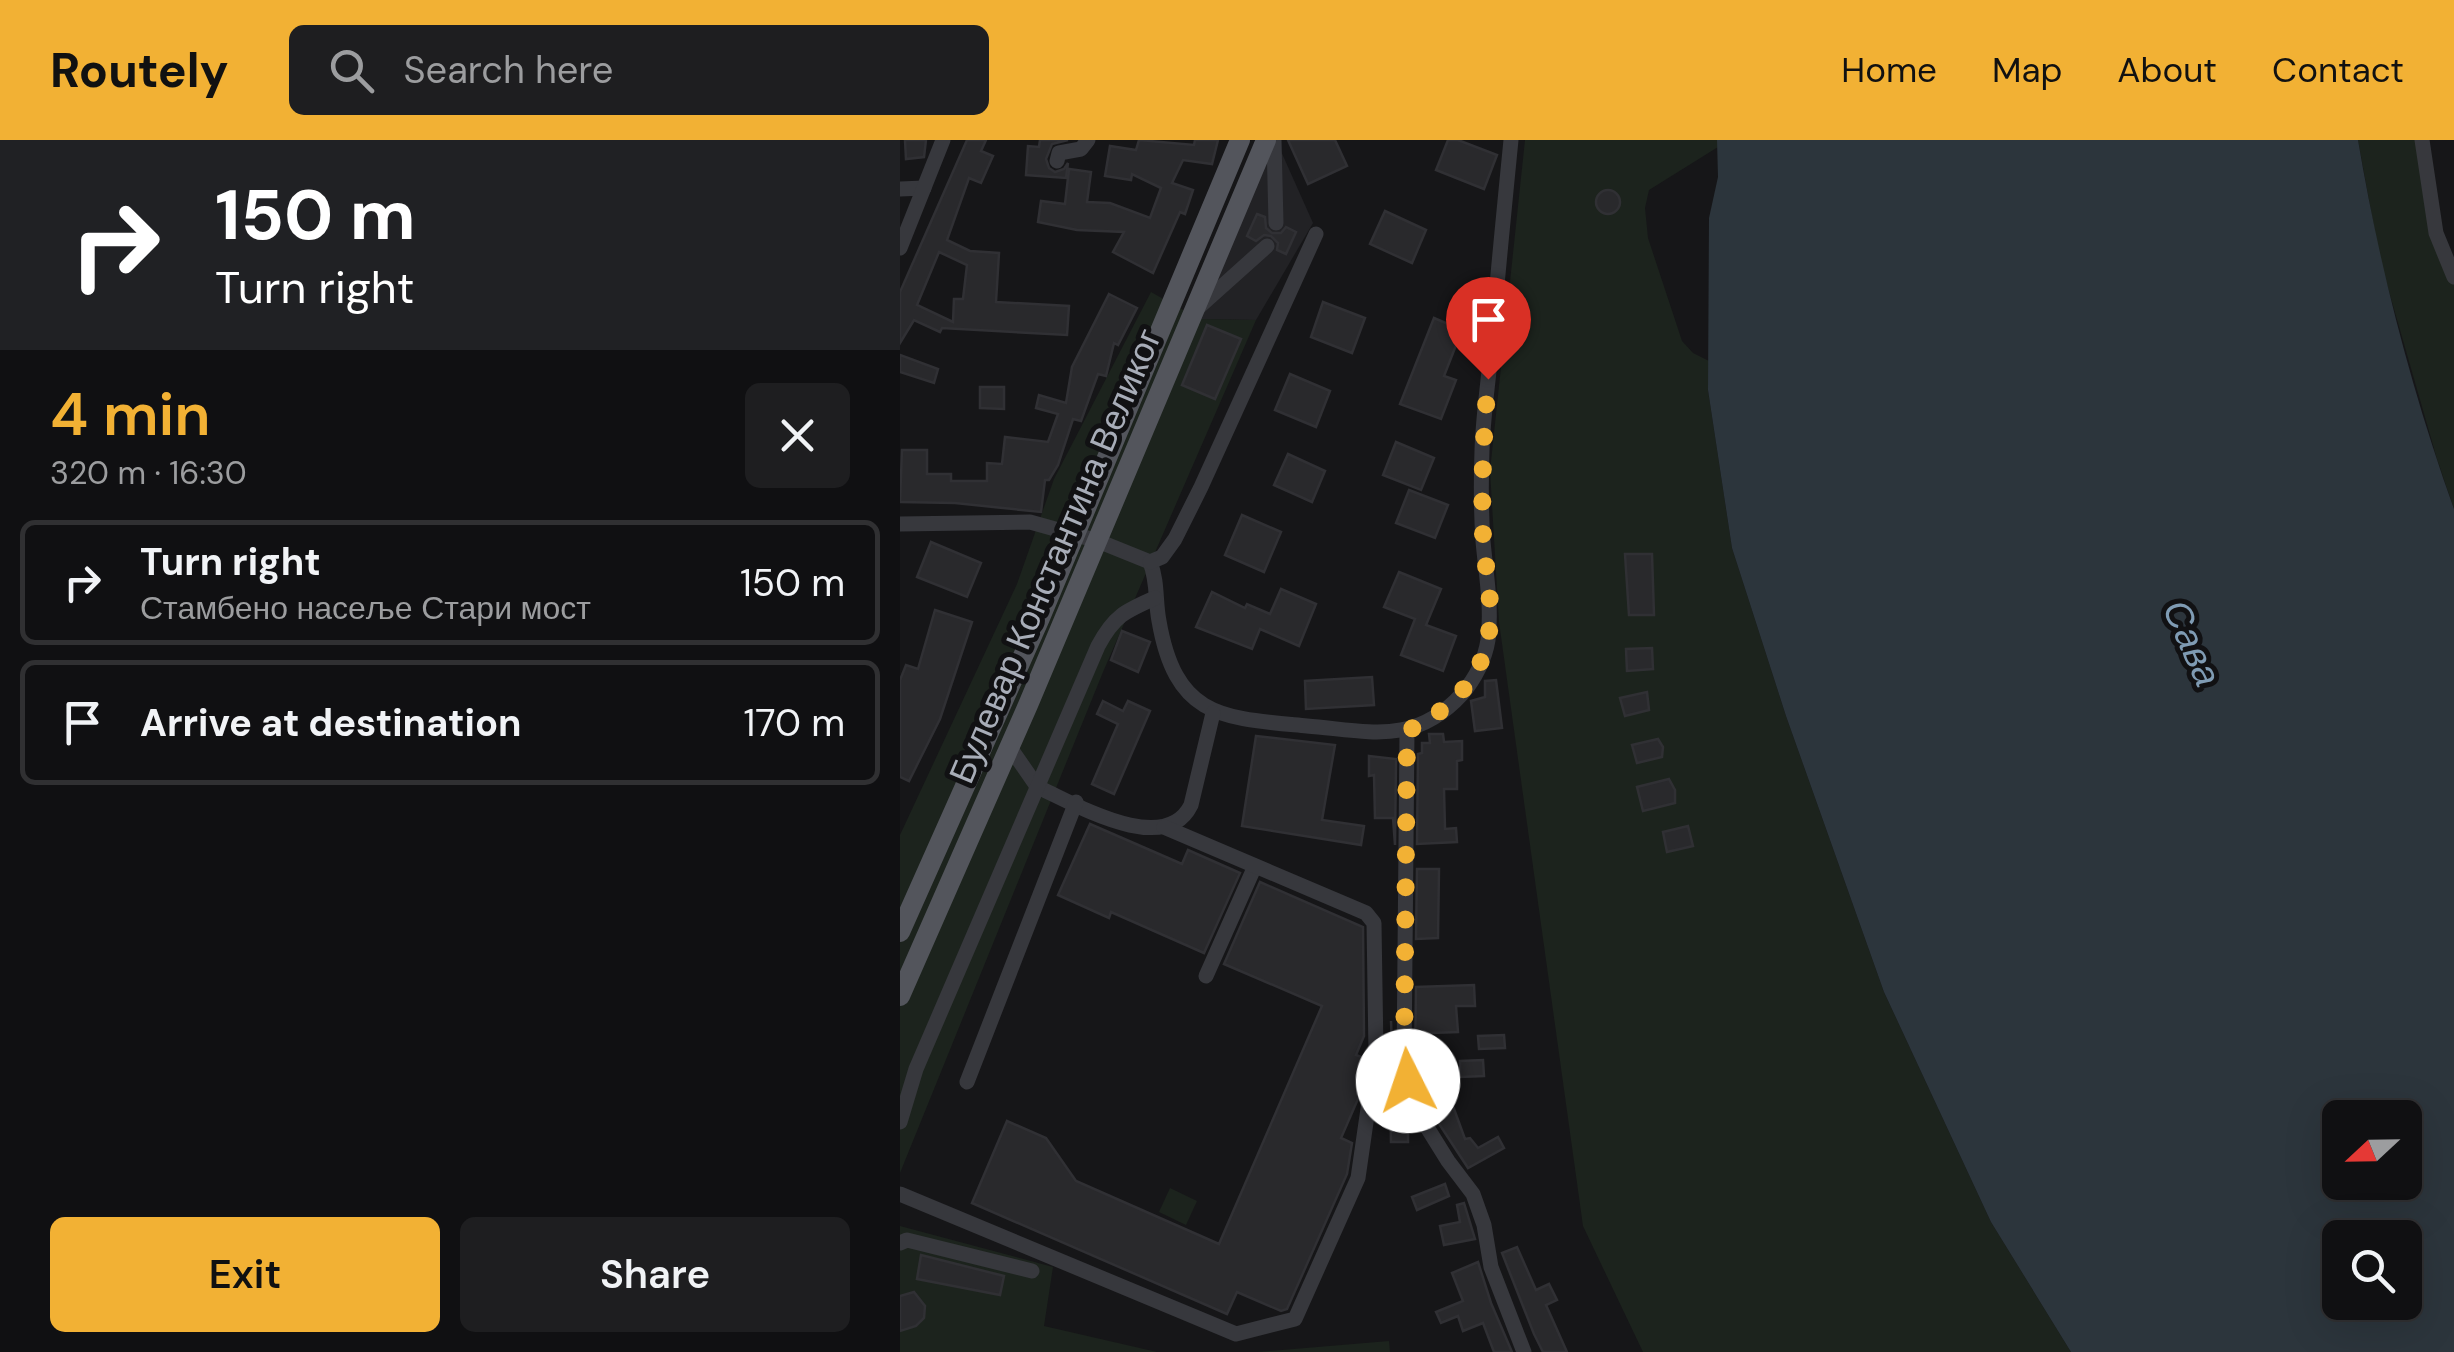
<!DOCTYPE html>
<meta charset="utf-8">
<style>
:root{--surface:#101012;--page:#1e1e20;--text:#f1f3f6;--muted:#9c9d9f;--line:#303032;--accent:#f2b134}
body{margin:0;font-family:"DM Sans",sans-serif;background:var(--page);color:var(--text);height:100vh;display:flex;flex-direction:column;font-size:38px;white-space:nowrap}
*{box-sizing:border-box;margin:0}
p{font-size:32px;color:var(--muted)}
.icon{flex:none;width:55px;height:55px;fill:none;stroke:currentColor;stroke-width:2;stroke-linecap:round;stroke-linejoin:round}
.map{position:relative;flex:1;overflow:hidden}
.drawer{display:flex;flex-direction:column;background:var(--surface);width:900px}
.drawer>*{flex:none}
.guide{background:#202124;color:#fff;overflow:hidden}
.needle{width:65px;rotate:248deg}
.fabs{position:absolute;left:1422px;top:960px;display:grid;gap:20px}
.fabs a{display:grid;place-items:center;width:100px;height:100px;border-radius:15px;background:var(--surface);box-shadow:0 10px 40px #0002,0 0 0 2px var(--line);font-size:50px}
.pin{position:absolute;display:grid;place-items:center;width:85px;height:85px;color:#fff;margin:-102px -42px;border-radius:50% 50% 50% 0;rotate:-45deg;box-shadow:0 0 10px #0007}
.pin .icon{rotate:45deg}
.me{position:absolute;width:110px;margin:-55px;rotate:356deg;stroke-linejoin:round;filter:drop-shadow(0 0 8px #0008)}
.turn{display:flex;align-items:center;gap:35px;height:210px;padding:0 50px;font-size:45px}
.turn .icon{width:130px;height:130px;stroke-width:2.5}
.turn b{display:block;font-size:70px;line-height:85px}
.round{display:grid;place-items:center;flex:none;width:105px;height:105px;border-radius:15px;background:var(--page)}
.head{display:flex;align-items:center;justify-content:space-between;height:170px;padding:0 50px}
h1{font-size:60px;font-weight:600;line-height:75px;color:var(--accent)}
.primary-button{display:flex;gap:20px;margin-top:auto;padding:20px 50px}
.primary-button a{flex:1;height:115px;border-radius:15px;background:var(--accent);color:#111;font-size:40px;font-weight:600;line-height:115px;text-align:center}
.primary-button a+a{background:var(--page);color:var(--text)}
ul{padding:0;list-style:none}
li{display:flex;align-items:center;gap:30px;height:125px;margin:0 20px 15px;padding:0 30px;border:5px solid var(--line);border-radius:15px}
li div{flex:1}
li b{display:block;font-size:38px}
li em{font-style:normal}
header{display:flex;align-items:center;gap:60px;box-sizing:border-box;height:140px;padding:0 50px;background:var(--accent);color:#111}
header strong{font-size:48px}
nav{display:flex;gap:55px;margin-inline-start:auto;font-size:35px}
.search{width:700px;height:90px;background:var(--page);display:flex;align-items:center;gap:25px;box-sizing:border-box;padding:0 35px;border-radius:15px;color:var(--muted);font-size:38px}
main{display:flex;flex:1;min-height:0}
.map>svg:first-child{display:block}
.built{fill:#222225}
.green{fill:#1c231d}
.water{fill:#2c353c;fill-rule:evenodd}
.building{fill:#29292c;stroke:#303034;stroke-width:2.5;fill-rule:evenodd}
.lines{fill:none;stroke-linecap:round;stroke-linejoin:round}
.minor{stroke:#37383d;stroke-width:15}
.major{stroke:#53555c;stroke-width:20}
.route{stroke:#f2b134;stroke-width:18;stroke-dasharray:0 32.4}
.labels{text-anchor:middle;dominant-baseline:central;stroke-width:10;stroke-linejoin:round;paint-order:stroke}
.street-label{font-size:35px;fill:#a8adb8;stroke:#111113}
.water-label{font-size:38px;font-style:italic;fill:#7f9bb3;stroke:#111113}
</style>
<header>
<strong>Routely</strong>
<div class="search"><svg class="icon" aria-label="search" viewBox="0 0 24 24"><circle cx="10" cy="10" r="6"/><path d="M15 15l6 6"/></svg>Search here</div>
<nav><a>Home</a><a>Map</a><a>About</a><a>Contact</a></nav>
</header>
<main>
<section class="drawer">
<div class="guide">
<div class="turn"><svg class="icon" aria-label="right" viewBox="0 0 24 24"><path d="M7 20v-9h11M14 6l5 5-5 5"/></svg><div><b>150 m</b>Turn right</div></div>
</div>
<div class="head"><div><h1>4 min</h1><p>320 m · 16:30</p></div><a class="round"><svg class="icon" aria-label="close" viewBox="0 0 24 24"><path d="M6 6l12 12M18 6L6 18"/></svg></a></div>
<ul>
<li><svg class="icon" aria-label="right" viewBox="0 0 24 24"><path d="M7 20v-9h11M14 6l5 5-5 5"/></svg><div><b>Turn right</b><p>Стамбено насеље Стари мост</p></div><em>150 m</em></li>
<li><svg class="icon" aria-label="arrive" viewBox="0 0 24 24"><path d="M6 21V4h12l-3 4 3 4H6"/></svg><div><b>Arrive at destination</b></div><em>170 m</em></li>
</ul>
<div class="primary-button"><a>Exit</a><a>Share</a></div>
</section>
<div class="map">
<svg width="1554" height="1212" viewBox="0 0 1554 1212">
<rect width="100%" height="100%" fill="#161618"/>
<polygon class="built" points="376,0 413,83 356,180 299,179"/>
<g class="green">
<polygon points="625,0 817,0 818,7 749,50 745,68 748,98 782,201 793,213 809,221 808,250 832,408 886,576 984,852 1091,1082 1171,1212 743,1212 683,1086 599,482 590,331"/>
<polygon points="1458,0 1517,0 1554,143 1554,369 1537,319 1480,120"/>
<polygon points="251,152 299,179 356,180 203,532 0,1033 0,695 117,444 154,339"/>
<polygon points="270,1048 297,1061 286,1085 259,1072"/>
<polygon points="0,1086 153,1127 144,1186 257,1212 0,1212"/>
<polygon points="489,1201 490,1212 357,1212"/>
</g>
<path class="water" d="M817 0H1458C1479 125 1511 249 1554 369V1212H1171L1091 1082 984 852 886 576 832 408 808 250 809 78 818 37ZM1440 978H1505V1042H1440ZM1440 1098H1505V1162H1440Z"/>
<g class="building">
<polygon points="5,0 26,0 24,17 6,19"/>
<path d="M67 0H86L81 11 93 16 81 43 69 38 47 100 70 111 99 113 96 162 169 166 167 195 42 188 40 192 14 180 0 203V152ZM39 112 67 125 63 159H54L53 182 17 165Z"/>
<polygon points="140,0 168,0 152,4 146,19 149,28 155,32 164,29 168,23 166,38 126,35 128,6 139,7"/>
<polygon points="239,0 294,5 295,0 318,0 312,24 283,20 272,43 293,50 285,74 280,72 253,133 213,112 224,92 177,90 138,82 141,61 165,64 169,29 191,32 187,62 210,63 250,78 261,48 232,34 231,40 205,36 210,6 236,10"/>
<polygon points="388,0 435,0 447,26 408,44"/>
<polygon points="548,0 558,0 597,15 584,49 536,30"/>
<circle cx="708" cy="62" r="12"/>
<polygon points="485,71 526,90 512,123 470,104"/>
<polygon points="357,74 365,77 366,88 372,93 381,93 386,87 396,92 386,114 377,110 378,103 371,96 364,95 356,101 347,96"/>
<polygon points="209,154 237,168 218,205 214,203 206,236 198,234 181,281 173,279 158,325 149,340 145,340 141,372 55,363 0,362 2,310 27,310 27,334 51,334 51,341 87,341 87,323 102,324 105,297 148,302 158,274 136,268 139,255 166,263 172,227"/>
<polygon points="423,162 465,178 452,213 411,197"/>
<polygon points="534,178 562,190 544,236 556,240 541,279 500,264"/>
<polygon points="307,185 341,199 315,259 282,245"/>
<polygon points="0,215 38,229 34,243 0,232"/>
<polygon points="390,234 430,251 416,287 375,270"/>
<polygon points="80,247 104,247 104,269 80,268"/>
<polygon points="496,302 534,318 521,350 483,335"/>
<polygon points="388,314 425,331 412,362 374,345"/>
<polygon points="509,350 548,365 535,398 496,383"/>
<polygon points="342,375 381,392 364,432 325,415"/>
<polygon points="31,402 81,423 67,457 17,437"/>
<polygon points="725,414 752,414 754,475 729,475"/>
<polygon points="499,432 541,449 526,485 556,496 543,531 501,515 515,479 484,467"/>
<polygon points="381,449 416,464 399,506 360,489 352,509 296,487 312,452 345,468 347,464 370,474"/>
<polygon points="35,470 72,482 40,579 9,641 0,637 0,540 6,525 18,529"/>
<polygon points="222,491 250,502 238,532 211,520"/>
<polygon points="752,508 753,529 727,531 726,509"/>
<polygon points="472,537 474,565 406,569 405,541"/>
<polygon points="596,540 602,588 575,591 571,561 585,557 585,541"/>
<polygon points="747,552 749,570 725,576 720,558"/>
<polygon points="203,561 223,571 228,561 250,571 214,654 192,644 218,584 197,574"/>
<polygon points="529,594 543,594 544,602 562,601 562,620 557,621 557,649 544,649 545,689 556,688 557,702 517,704 518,614 522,613 522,603 530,603"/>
<polygon points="356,596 435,605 422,680 464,686 461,705 342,686"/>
<polygon points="758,599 763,607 762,617 737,623 732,605"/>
<polygon points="469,616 496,619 495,705 493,678 475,678 474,635 469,636"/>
<polygon points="769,639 775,650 775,663 743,671 737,647"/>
<polygon points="190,684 282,724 288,710 340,733 304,813 211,772 209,778 158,755"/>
<polygon points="788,686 793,706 767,712 763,692"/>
<polygon points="517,729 539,729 538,798 516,799"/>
<polygon points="360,742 463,787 464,896 456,915 464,918 458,959 441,998 452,1003 447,1034 387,1169 381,1171 337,1152 327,1174 72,1063 107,981 146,998 176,1041 319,1104 422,866 324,824"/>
<polygon points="574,845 575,866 556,866 558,892 531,893 532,927 538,925 565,999 570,998 578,1008 598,997 604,1008 568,1028 530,970 515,924 516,847"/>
<polygon points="491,881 493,926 508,975 508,1002 491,1002 490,954 485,954 489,910 492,910"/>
<polygon points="604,895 605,908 579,909 578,896"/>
<polygon points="583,920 584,936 560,937 560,921"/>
<polygon points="545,1044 549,1056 517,1070 512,1057"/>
<polygon points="564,1063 575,1099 544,1105 540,1086 560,1082 557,1065"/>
<polygon points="617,1107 636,1150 649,1144 657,1160 646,1165 667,1212 643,1212 634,1194 602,1113"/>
<polygon points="21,1115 104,1136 100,1155 17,1139"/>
<polygon points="578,1122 591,1163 612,1212 594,1212 583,1183 563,1191 558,1176 541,1183 536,1172 563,1161 552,1133"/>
<polygon points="14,1152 25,1166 24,1178 16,1186 0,1191 0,1156"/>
</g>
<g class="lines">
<g class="minor">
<polyline points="374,0 376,83"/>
<polyline points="1522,0 1536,93 1554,137"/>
<polyline points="157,21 159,13 181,9 188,0"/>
<polyline points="0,49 24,48"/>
<polyline points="0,108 43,0"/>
<polyline points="299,167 367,106"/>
<path d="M0 384 130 382 198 401 250 422C258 442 255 461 259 481 276 579 323 578 407 586 469 591 515 606 562 554 575 539 585 519 588 500 592 466 586 435 583 401 581 372 581 340 582 310 583 277 588 244 591 212 597 141 604 71 611 0"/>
<polyline points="250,422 262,417 275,399 301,347 416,94"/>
<polyline points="507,591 504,926 520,976 548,1021 573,1054 584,1085 591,1127 624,1212"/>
<path d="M109 606 136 645 144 650C180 667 266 716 291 665L313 573"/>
<polyline points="306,836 355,726"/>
<polyline points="67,942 176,662"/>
<path d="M0 982 16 929 198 506C214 476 225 471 255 458"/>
<polyline points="0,1054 336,1194 395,1179 458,1038 476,913 474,783 466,773 264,687"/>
<polyline points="0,1103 7,1100 132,1131"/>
</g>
<g class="major">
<polyline points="0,792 140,478 340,0"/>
<polyline points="0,856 128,565 366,0"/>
</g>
</g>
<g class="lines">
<path class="route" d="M508 941 504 926 507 591C559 566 594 526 590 464 589 441 584 418 583 395 581 342 584 291 588 239"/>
</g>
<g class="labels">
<g class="street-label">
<text transform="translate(155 416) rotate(-67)">Булевар Константина Великог</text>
</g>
<g class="water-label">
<text transform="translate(1292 503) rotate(66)">Сава</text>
</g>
</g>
</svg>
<div class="fabs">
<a><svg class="needle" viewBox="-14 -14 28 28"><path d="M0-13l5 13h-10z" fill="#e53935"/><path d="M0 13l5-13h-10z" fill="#9c9d9f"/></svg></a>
<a><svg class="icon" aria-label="search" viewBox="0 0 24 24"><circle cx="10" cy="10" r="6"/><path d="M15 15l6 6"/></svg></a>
</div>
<div class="pin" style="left:588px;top:239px;background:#d93025"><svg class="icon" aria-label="arrive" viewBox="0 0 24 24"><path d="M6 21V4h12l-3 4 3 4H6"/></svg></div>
<svg class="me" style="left:508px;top:941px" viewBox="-20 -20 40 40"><circle r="19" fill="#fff"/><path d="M0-13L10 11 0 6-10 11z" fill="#f2b134"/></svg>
</div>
</main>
